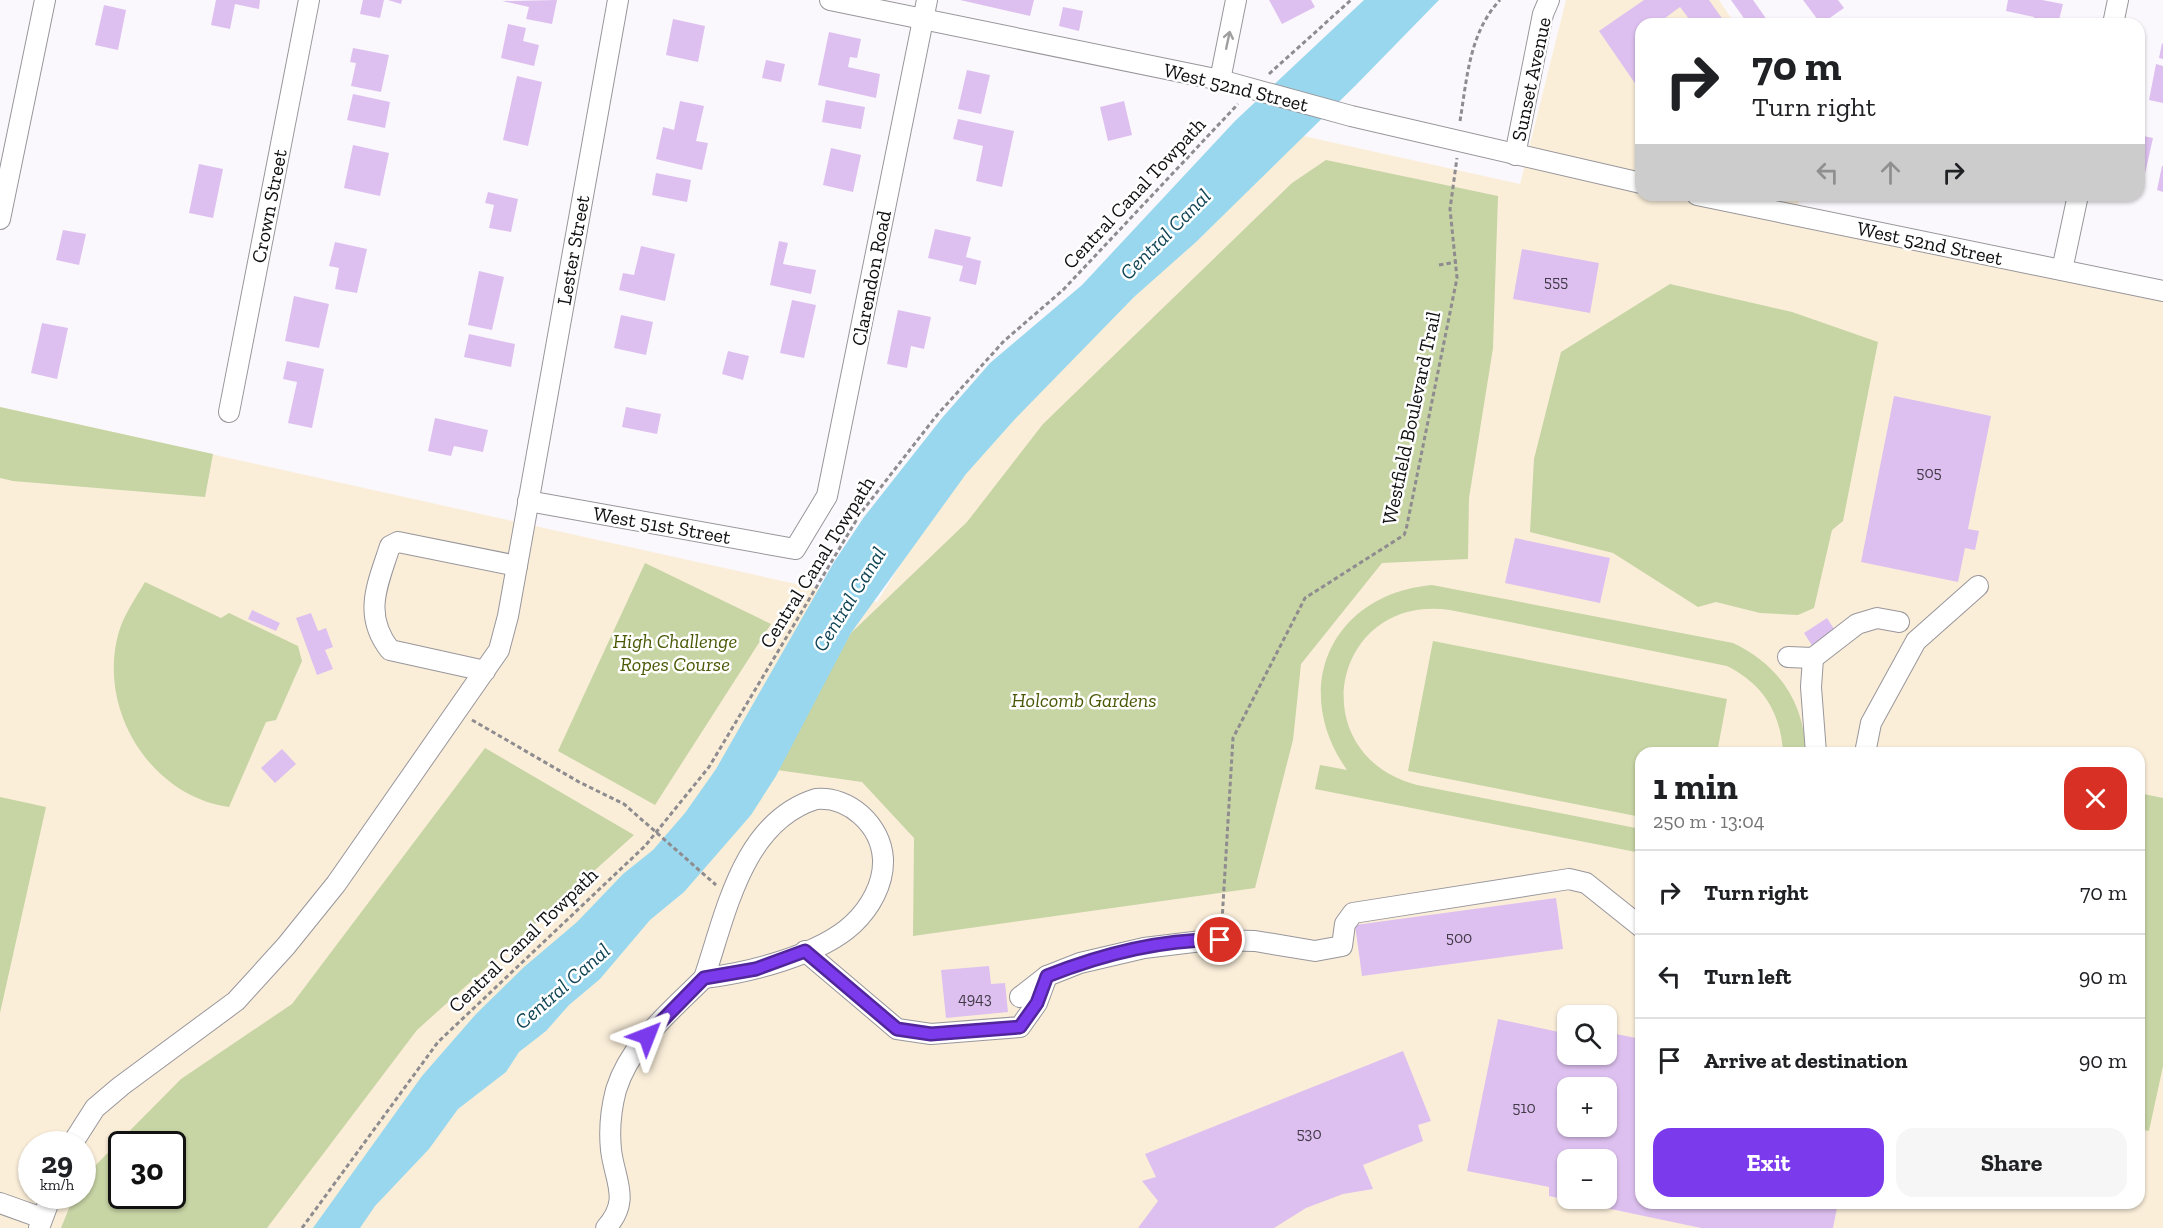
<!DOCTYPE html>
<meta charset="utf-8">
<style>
:root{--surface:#fff;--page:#f6f6f6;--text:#202124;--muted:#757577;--line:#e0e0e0;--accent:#7c3aed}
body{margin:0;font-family:"Zilla Slab",serif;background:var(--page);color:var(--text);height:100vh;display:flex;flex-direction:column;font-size:22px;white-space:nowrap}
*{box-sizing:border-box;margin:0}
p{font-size:20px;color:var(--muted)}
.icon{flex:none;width:33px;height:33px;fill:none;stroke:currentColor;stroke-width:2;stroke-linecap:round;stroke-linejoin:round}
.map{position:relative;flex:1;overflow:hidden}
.drawer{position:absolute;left:1635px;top:747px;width:510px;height:462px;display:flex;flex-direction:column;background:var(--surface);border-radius:18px;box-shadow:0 2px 4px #0004}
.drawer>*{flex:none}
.hud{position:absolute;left:1635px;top:18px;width:510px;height:183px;border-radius:18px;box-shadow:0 2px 4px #0004;background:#fff;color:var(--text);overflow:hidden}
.controls{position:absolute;left:1557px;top:1005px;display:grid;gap:12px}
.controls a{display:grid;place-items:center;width:60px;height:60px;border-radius:12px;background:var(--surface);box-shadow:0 2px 4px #0004;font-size:30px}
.speed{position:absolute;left:18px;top:1131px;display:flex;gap:12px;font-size:30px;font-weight:700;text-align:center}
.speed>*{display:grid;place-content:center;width:78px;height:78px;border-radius:50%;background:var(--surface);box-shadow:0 2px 4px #0004;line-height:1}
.speed small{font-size:15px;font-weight:400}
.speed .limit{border:3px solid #111;border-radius:9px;background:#fff;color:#111}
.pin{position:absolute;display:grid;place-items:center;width:51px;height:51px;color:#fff;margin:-26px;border:3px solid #fff;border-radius:50%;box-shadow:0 2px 6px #0007}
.me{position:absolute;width:66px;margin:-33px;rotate:45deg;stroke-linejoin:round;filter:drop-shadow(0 0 4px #0008)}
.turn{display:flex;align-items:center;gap:21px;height:126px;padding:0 18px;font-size:27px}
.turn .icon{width:78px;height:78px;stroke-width:2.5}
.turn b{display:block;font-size:42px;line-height:51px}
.lanes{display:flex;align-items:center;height:57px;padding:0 18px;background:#0003;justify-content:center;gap:30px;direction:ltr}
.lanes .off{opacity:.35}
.round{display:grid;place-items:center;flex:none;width:63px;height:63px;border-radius:18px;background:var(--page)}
.overview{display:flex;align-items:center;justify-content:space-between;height:102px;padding:0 18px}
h1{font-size:36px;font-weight:700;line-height:45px}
.cta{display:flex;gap:12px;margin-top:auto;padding:12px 18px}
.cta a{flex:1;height:69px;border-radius:18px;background:var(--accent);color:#fff;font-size:24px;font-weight:700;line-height:69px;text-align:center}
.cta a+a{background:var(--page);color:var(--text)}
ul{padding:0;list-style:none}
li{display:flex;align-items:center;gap:18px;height:84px;padding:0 18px;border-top:2px solid var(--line)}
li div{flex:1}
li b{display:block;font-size:22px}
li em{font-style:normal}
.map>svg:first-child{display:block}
.education{fill:#faeed9;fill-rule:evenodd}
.green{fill:#c7d4a4;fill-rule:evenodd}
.water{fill:#98d7ed}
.building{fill:#ddc0ef;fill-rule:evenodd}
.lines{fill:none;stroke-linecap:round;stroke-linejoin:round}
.minor-casing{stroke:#99969b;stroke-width:22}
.path{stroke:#8e8c8f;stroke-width:3;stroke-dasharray:4.5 3;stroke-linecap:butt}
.minor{stroke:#fff;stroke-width:20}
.oneway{stroke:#9f9f9f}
.route-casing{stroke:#51269a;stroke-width:15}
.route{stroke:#7c3aed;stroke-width:10}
.labels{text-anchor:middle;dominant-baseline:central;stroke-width:5;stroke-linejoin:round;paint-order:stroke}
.number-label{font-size:16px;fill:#423a48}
.street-label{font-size:20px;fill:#0f0e10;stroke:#fff}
.park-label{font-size:20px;font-style:italic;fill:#4a5906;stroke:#fff}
.water-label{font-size:21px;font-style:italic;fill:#0f4555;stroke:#fff}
</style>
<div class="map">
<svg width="2163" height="1228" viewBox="0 0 2163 1228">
<rect width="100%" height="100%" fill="#fbf8fd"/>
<path class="education" d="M1566 0H1719L1735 24H1641V195H1800L1796 218 2163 293V1228H0V407L877 602 958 473 1281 131 1520 184ZM1641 753H2139V1203H1641ZM1568 1016H1606V1054H1568ZM1568 1088H1606V1126H1568ZM32 1144H82V1196H32ZM122 1144H172V1196H122ZM1568 1160H1606V1198H1568Z"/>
<g class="green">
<polygon points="1326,160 1498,196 1493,348 1469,498 1468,559 1382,563 1301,664 1293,740 1255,888 913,936 914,838 862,782 777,770 851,633 967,522 1043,424 1292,183"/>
<polygon points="1670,284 1792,312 1878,342 1843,521 1832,530 1814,608 1798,615 1760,613 1716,602 1698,607 1613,553 1530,532 1534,459 1561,352"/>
<polygon points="0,407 213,454 205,497 13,481 0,478"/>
<polygon points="645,563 771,624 655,805 558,751"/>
<path d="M145 582 221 618 229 613 298 646 302 661 276 720 266 722 229 807C151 796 98 711 118 635 123 616 135 599 145 582Z"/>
<path d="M1432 585 1733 643C1779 665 1804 702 1806 753H1783C1781 713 1763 684 1727 666L1450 610C1332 593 1300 754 1417 785L1641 829V853L1315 789 1320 765 1347 770C1289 688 1332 594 1432 585Z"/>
<polygon points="1433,641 1727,699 1717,753 1641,753 1641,817 1408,771"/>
<path d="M485 748 634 835 417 1030 267 1228H61L74 1196H82L83 1178 181 1079 292 1004ZM122 1144H172V1196H122Z"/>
<polygon points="2139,793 2163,798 2163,1066 2149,1131 2139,1129"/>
<polygon points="0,797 46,807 0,1013"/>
</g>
<polygon class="water" points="1364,0 1439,0 1356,85 1196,242 1134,297 1015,419 966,474 851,633 776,776 751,815 684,892 650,920 600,979 569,1005 546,1031 519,1052 506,1072 458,1109 429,1149 375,1206 360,1228 313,1228 422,1076 476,1014 524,967 577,922 623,874 653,850 685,813 716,769 834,562 864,517 942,418 990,363 1082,285 1235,121"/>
<g class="building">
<polygon points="216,0 260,0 259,9 235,4 230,29 211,25"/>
<polygon points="363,0 384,0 380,18 360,14"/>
<polygon points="388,0 402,0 401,4"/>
<polygon points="557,0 552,24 526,19 529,7 502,1"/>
<polygon points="960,0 1034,0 1030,16"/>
<polygon points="1269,0 1311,0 1315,7 1282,24"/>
<polygon points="1644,0 1709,0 1726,24 1693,24 1680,7 1657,24 1641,24 1641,35 1637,38 1641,44 1641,92 1599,31"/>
<polygon points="1731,0 1753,0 1770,24 1748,24"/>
<polygon points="1803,0 1838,0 1844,8 1821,24"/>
<polygon points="2008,0 2042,0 2063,4 2058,24 2032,24 2034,17 2006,11"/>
<polygon points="104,5 126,10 118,50 95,45"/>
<polygon points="1063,7 1083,11 1079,31 1059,26"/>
<polygon points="673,19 705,26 698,62 666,55"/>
<polygon points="508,24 526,28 523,41 539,45 534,66 501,58"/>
<polygon points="829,32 861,39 857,58 850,57 848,67 880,74 876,98 818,85"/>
<polygon points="2162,43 2163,44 2163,59 2159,58"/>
<polygon points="353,48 389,55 381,92 351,86 356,63 350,62"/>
<polygon points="766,60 785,64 781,82 762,78"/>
<polygon points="2156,64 2163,66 2163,103 2149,100"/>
<polygon points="967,70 990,75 981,114 958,109"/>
<polygon points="517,76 542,82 528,146 503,140"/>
<polygon points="353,94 390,102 385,128 347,120"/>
<polygon points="826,100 865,107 861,129 822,122"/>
<polygon points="680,101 704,106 696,141 708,143 702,170 656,159 663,127 674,130"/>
<polygon points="1124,101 1132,135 1108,141 1100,107"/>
<polygon points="958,119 1014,131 1002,187 976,181 983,146 953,139"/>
<polygon points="2139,135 2153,138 2140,196 2139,196"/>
<polygon points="353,145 389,153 380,196 344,188"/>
<polygon points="831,148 861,155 853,192 823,185"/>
<polygon points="199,164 223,169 213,218 189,213"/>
<polygon points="2162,166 2163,166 2163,192 2157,190"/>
<polygon points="656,173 691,180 687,202 652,195"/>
<polygon points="488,192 518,199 511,232 489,228 494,205 485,203"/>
<polygon points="935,229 971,237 966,257 981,261 976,285 959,281 963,266 928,258"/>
<polygon points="63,230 86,234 79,265 56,260"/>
<polygon points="779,241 788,243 783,264 816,270 811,294 770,285"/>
<polygon points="335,242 367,249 357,293 335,289 339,268 329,266"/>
<polygon points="641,246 675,254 665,301 619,290 623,273 634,275"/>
<polygon points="1522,249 1599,263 1590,313 1513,299"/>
<polygon points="479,271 504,277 492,330 468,325"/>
<polygon points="294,296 329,304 319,348 285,341"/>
<polygon points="792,300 816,305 804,358 780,353"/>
<polygon points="898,310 931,317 924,349 911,346 907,368 887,364"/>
<polygon points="621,315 653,322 646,355 614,348"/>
<polygon points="42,323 68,328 57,379 31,373"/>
<polygon points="469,334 515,344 511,367 464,357"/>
<polygon points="728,351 749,356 743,380 722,374"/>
<polygon points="287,361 324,369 312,428 288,423 297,382 283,379"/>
<polygon points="1894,396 1991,416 1968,529 1979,531 1975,550 1965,548 1958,582 1861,562"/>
<polygon points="626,407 661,414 657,434 622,427"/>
<polygon points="435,418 488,430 483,452 454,446 451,456 428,451"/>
<polygon points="1515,538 1610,558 1600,603 1505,583"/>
<polygon points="252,610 280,623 276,631 248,619"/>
<polygon points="311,613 318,631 326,628 333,647 325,650 333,669 317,675 296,618"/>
<polygon points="1827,618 1836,632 1813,647 1804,633"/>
<polygon points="282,749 296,764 275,783 261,768"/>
<polygon points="1556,898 1563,949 1362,976 1355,925"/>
<polygon points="989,966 991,984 1005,983 1008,1012 946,1018 941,970"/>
<path d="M1498 1019 1568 1034V1054H1606V1032L1641 1039V1203H1838L1833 1228H1701L1549 1196V1187L1467 1171ZM1568 1088H1606V1126H1568ZM1568 1160H1606V1198H1568Z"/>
<polygon points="1403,1051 1431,1121 1418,1125 1423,1141 1363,1165 1373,1189 1343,1194 1306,1208 1274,1228 1138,1228 1158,1201 1142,1181 1156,1177 1145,1154"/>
</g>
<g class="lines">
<g class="minor-casing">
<g id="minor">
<polyline points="830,0 1220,80 1351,116 1641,183"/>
<polyline points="2113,24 2118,0"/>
<polyline points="1220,80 1236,0"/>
<polyline points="1515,155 1543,14 1549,0"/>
<polyline points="1697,195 2163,291"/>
<polyline points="0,219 45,0"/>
<polyline points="2062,270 2078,195"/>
<polyline points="229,412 309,0"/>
<polyline points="528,501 795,549 827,496 927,0"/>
<polyline points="1788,657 1813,658 1857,624 1877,618 1899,622"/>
<polyline points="1813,658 1811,687 1816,753"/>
<path d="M485 671 390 650C362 614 378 584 390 546L398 542 517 566"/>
<polyline points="1865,753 1871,723 1916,641 1978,586"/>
<path d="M816 799C849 796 881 825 883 859 884 884 870 908 853 924 820 955 748 973 704 978 726 914 742 822 816 799Z"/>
<polyline points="805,951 897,1029 931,1034 1020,1027 1037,1003 1047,976"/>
<polyline points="1020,997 1047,976 1080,963 1144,948 1210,940 1255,941 1315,951 1342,946 1345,924 1353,913 1569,879 1586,883 1641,927"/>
<polyline points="72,1144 95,1108 121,1086 236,1001 286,946 336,884 499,650 508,616 618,0"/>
<polyline points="0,1203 42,1218"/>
<polyline points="39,1228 51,1196"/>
<path d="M606 1228C631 1200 615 1182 611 1150 609 1130 611 1109 616 1090 630 1044 671 1011 704 978"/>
</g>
</g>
<g class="path">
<polyline points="1269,74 1351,0"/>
<path d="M1460 121C1467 79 1469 33 1500 0"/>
<polyline points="1439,265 1457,262"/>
<polyline points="472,720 579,782 624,804 716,885"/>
<polyline points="1222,921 1233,738 1305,598 1404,535 1406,530 1457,278 1450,209 1457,158"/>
<polyline points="302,1228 438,1042 645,846 709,767 860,514 937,415 1004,341 1063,290 1238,104"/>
</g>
<use href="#minor" class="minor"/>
</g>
<defs><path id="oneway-shaft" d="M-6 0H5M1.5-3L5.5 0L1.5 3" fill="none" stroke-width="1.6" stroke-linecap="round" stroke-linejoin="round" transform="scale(1.5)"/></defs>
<use class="oneway" href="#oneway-shaft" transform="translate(1228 40) rotate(-78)"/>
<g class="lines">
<g class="route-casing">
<path id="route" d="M647 1036 704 978 756 969 805 951 897 1029 931 1034 1020 1027 1037 1003 1047 976C1100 955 1162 939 1220 940"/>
</g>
<use href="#route" class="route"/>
</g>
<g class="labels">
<g class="number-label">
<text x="1556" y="281">555</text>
<text x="1929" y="472">505</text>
<text x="1459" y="937">500</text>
<text x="975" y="998">4943</text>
<text x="1524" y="1107">510</text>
<text x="1309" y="1133">530</text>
</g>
<g class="street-label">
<text transform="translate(1531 79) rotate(-78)">Sunset Avenue</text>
<text transform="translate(1236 87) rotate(14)">West 52nd Street</text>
<text transform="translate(1134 193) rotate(-47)">Central Canal Towpath</text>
<text transform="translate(269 206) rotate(-79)">Crown Street</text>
<text transform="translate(1930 243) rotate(12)">West 52nd Street</text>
<text transform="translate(573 250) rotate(-80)">Lester Street</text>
<text transform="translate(871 278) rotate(-79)">Clarendon Road</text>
<text transform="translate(1411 418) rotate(-78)">Westfield Boulevard Trail</text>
<text transform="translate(662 525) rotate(10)">West 51st Street</text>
<text transform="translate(817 562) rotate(-58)">Central Canal Towpath</text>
<text transform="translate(523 940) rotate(-44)">Central Canal Towpath</text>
</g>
<g class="park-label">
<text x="675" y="641">High Challenge<tspan x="675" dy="23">Ropes Course</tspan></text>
<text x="1084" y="700">Holcomb Gardens</text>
</g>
<g class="water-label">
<text transform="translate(1165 234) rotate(-45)">Central Canal</text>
<text transform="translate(849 599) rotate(-58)">Central Canal</text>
<text transform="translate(562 986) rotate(-41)">Central Canal</text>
</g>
</g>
</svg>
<div class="controls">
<a><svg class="icon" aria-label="search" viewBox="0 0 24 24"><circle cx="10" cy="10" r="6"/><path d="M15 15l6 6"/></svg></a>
<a>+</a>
<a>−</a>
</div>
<div class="speed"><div>29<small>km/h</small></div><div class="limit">30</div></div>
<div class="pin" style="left:1220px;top:940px;background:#d93025"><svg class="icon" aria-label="arrive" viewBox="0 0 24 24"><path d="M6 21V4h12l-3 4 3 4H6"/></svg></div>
<svg class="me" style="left:647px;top:1036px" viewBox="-20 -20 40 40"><path d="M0-17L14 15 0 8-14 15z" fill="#7c3aed" stroke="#fff" stroke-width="4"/></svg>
<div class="hud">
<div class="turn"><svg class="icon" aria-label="right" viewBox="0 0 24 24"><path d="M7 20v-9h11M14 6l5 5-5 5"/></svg><div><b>70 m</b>Turn right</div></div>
<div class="lanes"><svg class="icon off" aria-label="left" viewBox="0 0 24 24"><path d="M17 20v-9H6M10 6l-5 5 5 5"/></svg><svg class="icon off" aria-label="ahead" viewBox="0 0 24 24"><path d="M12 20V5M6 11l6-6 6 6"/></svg><svg class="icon" aria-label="right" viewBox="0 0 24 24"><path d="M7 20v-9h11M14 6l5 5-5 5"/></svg></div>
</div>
<section class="drawer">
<div class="overview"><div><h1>1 min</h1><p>250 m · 13:04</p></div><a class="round" style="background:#d93025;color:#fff"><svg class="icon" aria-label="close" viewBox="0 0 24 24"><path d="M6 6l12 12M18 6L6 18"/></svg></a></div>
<ul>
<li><svg class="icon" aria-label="right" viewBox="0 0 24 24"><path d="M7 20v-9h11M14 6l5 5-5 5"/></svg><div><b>Turn right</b></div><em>70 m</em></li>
<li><svg class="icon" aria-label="left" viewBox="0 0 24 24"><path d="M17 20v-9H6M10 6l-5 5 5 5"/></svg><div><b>Turn left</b></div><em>90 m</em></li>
<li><svg class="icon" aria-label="arrive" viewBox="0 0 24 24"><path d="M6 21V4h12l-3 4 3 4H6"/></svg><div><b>Arrive at destination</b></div><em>90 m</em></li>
</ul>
<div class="cta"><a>Exit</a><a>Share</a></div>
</section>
</div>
